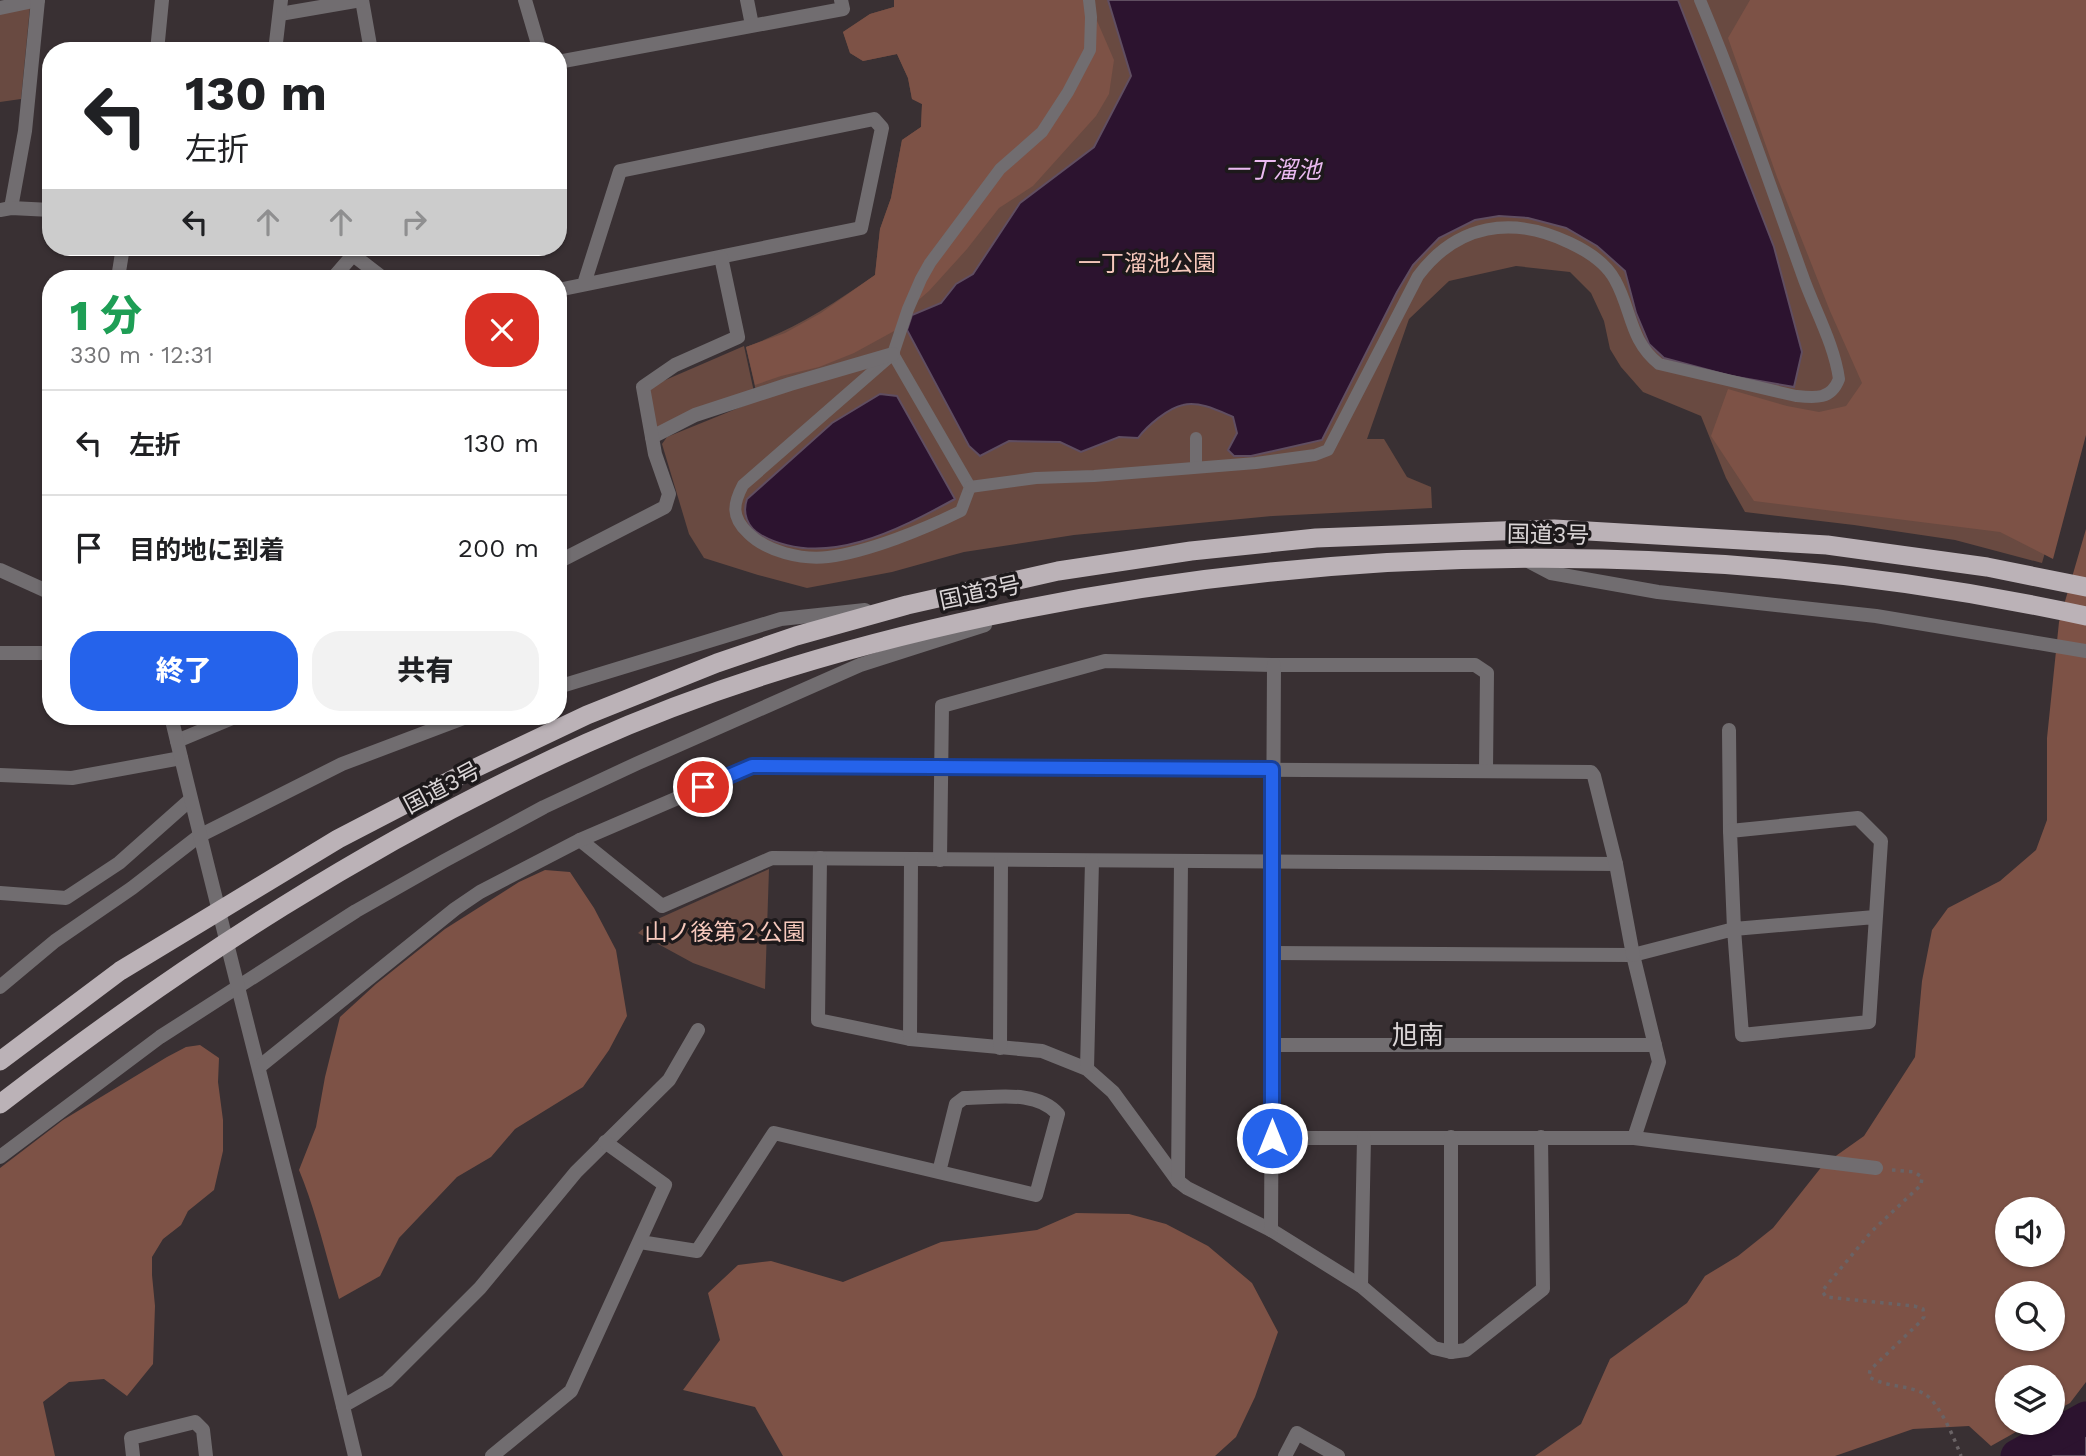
<!DOCTYPE html>
<html lang="ja">
<meta charset="utf-8">
<style>
:root{--surface:#fff;--page:#f2f2f2;--text:#202124;--muted:#757577;--line:#e0e0e0;--accent:#2563eb}
body{margin:0;font-family:"Work Sans","Noto Sans JP",sans-serif;background:var(--page);color:var(--text);height:100vh;display:flex;flex-direction:column;font-size:26px;white-space:nowrap}
*{box-sizing:border-box;margin:0}
p{font-size:23px;color:var(--muted)}
.icon{flex:none;width:38px;height:38px;fill:none;stroke:currentColor;stroke-width:2;stroke-linecap:round;stroke-linejoin:round}
.map{position:relative;flex:1;overflow:hidden}
.details{position:absolute;left:42px;top:270px;width:525px;height:455px;display:flex;flex-direction:column;background:var(--surface);border-radius:28px;box-shadow:0 2px 5px #0004}
.details>*{flex:none}
.guide{position:absolute;left:42px;top:42px;width:525px;height:214px;border-radius:28px;box-shadow:0 2px 5px #0004;background:#fff;color:var(--text);overflow:hidden}
.controls{position:absolute;left:1995px;top:1197px;display:grid;gap:14px}
.controls a{display:grid;place-items:center;width:70px;height:70px;border-radius:50%;background:var(--surface);box-shadow:0 2px 5px #0004;font-size:35px}
.pin{position:absolute;display:grid;place-items:center;width:60px;height:60px;color:#fff;margin:-30px;border:4px solid #fff;border-radius:50%;box-shadow:0 2px 7px #0007}
.me{position:absolute;width:77px;margin:-38px;rotate:0deg;stroke-linejoin:round;filter:drop-shadow(0 0 5px #0008)}
.turn{display:flex;align-items:center;gap:24px;height:147px;padding:0 28px;font-size:32px}
.turn .icon{width:91px;height:91px;stroke-width:2.5}
.turn b{display:block;font-size:49px;line-height:60px}
.lanes{display:flex;align-items:center;height:66px;padding:0 28px;background:#0003;justify-content:center;gap:35px;direction:ltr}
.lanes .off{opacity:.35}
.round{display:grid;place-items:center;flex:none;width:74px;height:74px;border-radius:28px;background:var(--page)}
.headline{display:flex;align-items:center;justify-content:space-between;height:119px;padding:0 28px}
h1{font-size:42px;font-weight:800;line-height:52px;color:#1e9e55}
.cta{display:flex;gap:14px;margin-top:auto;padding:14px 28px}
.cta a{flex:1;height:80px;border-radius:28px;background:var(--accent);color:#fff;font-size:28px;font-weight:800;line-height:80px;text-align:center}
.cta a+a{background:var(--page);color:var(--text)}
ul{padding:0;list-style:none}
li{display:flex;align-items:center;gap:21px;height:105px;padding:0 28px;border-top:2px solid var(--line)}
li div{flex:1}
li b{display:block;font-size:26px}
li em{font-style:normal}
.map>svg:first-child{display:block}
.green{fill:#694a41}
.forest{fill:#7d5246;fill-rule:evenodd}
.water{fill:#2c132f;stroke:#604e61;stroke-width:2}
.lines{fill:none;stroke-linecap:round;stroke-linejoin:round}
.river{stroke:#2c132f;stroke-width:33}
.path{stroke:#6a6365;stroke-width:3.5;stroke-dasharray:3.5 5;stroke-linecap:butt}
.pedestrian{stroke:#716d70;stroke-width:12}
.minor{stroke:#716d70;stroke-width:14}
.tertiary{stroke:#716d70;stroke-width:14}
.trunk{stroke:#bbb2b7;stroke-width:19}
.route-casing{stroke:#184099;stroke-width:18}
.route{stroke:#2563eb;stroke-width:12}
.labels{text-anchor:middle;dominant-baseline:central;stroke-width:7;stroke-linejoin:round;paint-order:stroke}
.park-label{font-size:23px;fill:#f7c9bd;stroke:#1d191b}
.street-label{font-size:23px;fill:#dbd6d7;stroke:#1d191b}
.water-label{font-size:24px;font-style:italic;fill:#ebbaf1;stroke:#1d191b}
.quarter-label{font-size:26px;fill:#dbd6d7;stroke:#1d191b}
</style>
<div class="map">
<svg width="2086" height="1456" viewBox="0 0 2086 1456">
<rect width="100%" height="100%" fill="#393033"/>
<g class="green">
<path d="M894 0H1825L2081 426 2042 563 1955 540 1854 525 1745 512 1726 478 1701 416 1643 392 1621 367 1610 349 1604 321 1591 293 1570 272 1516 266 1449 281 1409 319 1367 439H1384L1407 477 1431 487 1432 508 1273 516 1074 535 964 552 892 572 807 588 758 575 704 558 689 534 662 444 667 437 758 400 746 347C795 329 832 305 875 275L880 229 891 198 902 140 921 127 922 104 912 99 908 78 897 54 863 61 850 53 843 32 870 14 894 7Z"/>
<polygon points="30,7 21,99 0,102 0,14"/>
<polygon points="744,346 754,392 655,429 647,388"/>
<polygon points="769,869 765,989 693,963 638,933 651,922"/>
</g>
<g class="forest">
<polygon points="894,0 1088,0 1114,60 1109,94 1096,116 1033,186 999,208 967,249 929,291 908,309 896,330 854,353 819,367 781,376 755,385 746,347 785,333 821,313 875,275 880,229 891,198 902,140 921,127 922,104 912,99 908,78 897,54 863,61 850,53 843,32 870,14 894,7"/>
<polygon points="1750,0 2086,0 2086,435 2053,559 2000,532 1754,501 1711,436 1728,389 1787,406 1819,412 1846,406 1862,383 1830,311 1777,177 1728,38"/>
<path d="M2086 529V1382L2070 1403 2053 1412V1377H2007V1423H2032L1991 1446 1969 1426 1913 1429 1835 1456H1535L1581 1424 1610 1359 1687 1303 1705 1276 1738 1256 1773 1228 1823 1165 1864 1136 1915 1057 1922 981 1932 930 1948 908 2000 881 2036 850 2047 820V738L2059 622ZM2007 1209H2053V1255H2007ZM2007 1293H2053V1339H2007Z"/>
<path d="M545 870 570 872 594 908 616 950 627 1016 609 1050 583 1087 515 1129 491 1157 457 1177 399 1238 380 1276 339 1299C326 1256 316 1211 299 1170L316 1127 325 1077 340 1017 376 984 445 929 519 882Z"/>
<polygon points="200,1045 219,1058 218,1082 223,1120 223,1151 214,1190 188,1211 181,1225 163,1239 152,1257 152,1275 155,1306 153,1364 127,1396 104,1379 69,1382 43,1402 55,1456 0,1456 0,1168 63,1120 167,1057 186,1047"/>
<polygon points="1076,1213 1129,1214 1166,1224 1208,1246 1252,1283 1278,1332 1255,1397 1236,1437 1215,1456 783,1456 755,1407 683,1390 720,1340 708,1293 738,1265 771,1261 843,1282 941,1242 1037,1230"/>
</g>
<g class="water">
<path d="M1108 0H1678L1774 247 1802 352 1794 387 1731 376 1664 358 1649 344 1636 313 1625 271 1597 246 1566 228 1528 218 1499 216 1475 220 1439 238 1413 265 1397 292 1322 440 1251 456H1234L1228 450 1237 433 1233 417C1219 411 1200 401 1183 405 1168 408 1147 426 1138 438L1119 437 1081 452 1060 442 1009 441 980 456 969 446 907 330 912 315 941 303 956 284 973 274 1020 203 1094 147 1131 76Z"/>
<path d="M880 394 897 396 955 499C898 530 824 570 761 535 747 527 742 513 747 499L832 423Z"/>
<polygon points="2086,1428 2086,1456 2035,1456 2081,1432"/>
</g>
<g class="lines">
<polyline class="river" points="2017,1456 2086,1418"/>
<path class="path" d="M1892 1170 1914 1172 1922 1177 1921 1185 1871 1232 1822 1291 1826 1297 1914 1306 1923 1309 1924 1317 1919 1323 1870 1370 1869 1377C1886 1387 1906 1385 1923 1393 1939 1401 1955 1440 1961 1456"/>
<g class="pedestrian">
<path d="M893 354 970 487 961 511C925 529 868 552 828 557 802 560 767 552 748 533 731 517 733 504 743 485L893 354 908 309 921 279 930 263 1000 169 1042 132 1068 92 1090 50 1091 17 1089 0"/>
<polyline points="1196,438 1196,466"/>
<path d="M970 487 1036 478 1094 476 1256 463 1315 455 1328 450 1418 276C1457 224 1512 215 1570 243 1587 251 1606 263 1615 280 1632 310 1629 340 1659 364L1796 396C1815 398 1831 400 1839 379 1834 343 1814 309 1802 274 1769 182 1738 90 1700 0"/>
</g>
<g class="minor">
<polyline points="362,0 371,51"/>
<polyline points="525,0 540,51"/>
<polyline points="747,0 752,25"/>
<polyline points="0,8 38,0"/>
<polyline points="280,14 361,0"/>
<polyline points="275,51 281,0"/>
<polyline points="558,62 843,9 841,0"/>
<polyline points="11,208 25,131 38,0"/>
<polyline points="0,210 11,208 51,210"/>
<polyline points="333,278 353,255 383,278"/>
<polyline points="558,290 861,228 882,128 874,119 620,171 584,284"/>
<polyline points="652,437 695,415 790,384 893,354"/>
<polyline points="1526,560 1551,573 1658,592 1876,616 2086,651"/>
<polyline points="558,562 665,507 669,494 655,454 643,387 675,365 738,337 721,257"/>
<polyline points="0,570 51,593"/>
<polyline points="0,653 51,653"/>
<polyline points="558,687 781,619 865,610"/>
<polyline points="1729,730 1730,831"/>
<polyline points="177,741 237,716"/>
<polyline points="0,775 72,778 181,758"/>
<polyline points="580,840 662,906 772,858 1616,864"/>
<polyline points="820,858 818,1020 910,1039 1042,1051 1087,1069 1113,1092 1178,1181 1187,1188 1271,1230 1361,1286 1434,1348 1451,1352 1466,1350 1543,1289 1541,1137"/>
<polyline points="940,860 942,706 1105,661 1274,665 1475,665 1487,673 1486,771"/>
<polyline points="0,893 66,898 119,863 190,800"/>
<polyline points="1272,953 1633,955 1734,929 1742,1035 1869,1022 1881,841 1858,818 1730,831 1734,929 1875,917"/>
<polyline points="1633,955 1659,1062 1634,1138"/>
<polyline points="0,987 55,941 132,888 199,836 342,764 469,716"/>
<polyline points="910,1039 911,860"/>
<polyline points="1272,1045 1655,1045"/>
<polyline points="1000,1048 1001,860"/>
<polyline points="1087,1069 1092,861"/>
<polyline points="1272,1138 1634,1138 1876,1168"/>
<polyline points="0,1157 160,1037 356,911 444,861 544,807 638,763 860,665 985,625"/>
<polyline points="1178,1181 1181,861"/>
<polyline points="1271,1230 1274,665"/>
<path d="M640 1242 697 1251 774 1133 1036 1195 1058 1114C1036 1089 994 1098 964 1098L956 1104 939 1172"/>
<polyline points="1361,1286 1364,1138"/>
<polyline points="1451,1352 1451,1137"/>
<polyline points="343,1406 387,1381 480,1288 576,1172 669,1080 698,1030"/>
<polyline points="133,1456 131,1438 195,1422 203,1430 206,1456"/>
<polyline points="492,1456 571,1391 665,1185 605,1142"/>
<polyline points="1285,1456 1297,1433 1338,1456"/>
</g>
<g class="tertiary">
<polyline points="157,51 162,0"/>
<polyline points="118,278 123,247"/>
<path d="M171 716C230 963 296 1209 355 1456"/>
<polyline points="259,1067 455,909 480,892 580,840 752,766 1591,772 1594,776 1616,864 1633,955"/>
</g>
<g class="trunk">
<polyline points="0,1061 120,971 338,839 467,772 587,715 717,663 796,636 907,605 1058,571 1191,551 1316,538 1554,529 1827,545 1987,567 2086,587"/>
<path d="M0 1104C183 963 376 838 587 743 716 685 853 645 990 616 1349 540 1728 538 2086 616"/>
</g>
</g>
<g class="lines">
<g class="route-casing">
<polyline id="route" points="703,787 752,766 1272,769 1272,1138"/>
</g>
<use href="#route" class="route"/>
</g>
<g class="labels">
<g class="park-label">
<text x="1147" y="263">一丁溜池公園</text>
<text x="725" y="932">山ノ後第２公園</text>
</g>
<g class="street-label">
<text transform="translate(1548 535) rotate(1)">国道3号</text>
<text transform="translate(980 593) rotate(-12)">国道3号</text>
<text transform="translate(442 788) rotate(-28)">国道3号</text>
</g>
<g class="water-label">
<text x="1273" y="170">一丁溜池</text>
</g>
<g class="quarter-label">
<text x="1418" y="1035">旭南</text>
</g>
</g>
</svg>
<div class="controls">
<a><svg class="icon" aria-label="sound" viewBox="0 0 24 24"><path d="M4 9h4l5-4v14l-5-4H4zM17 9q2 3 0 6"/></svg></a>
<a><svg class="icon" aria-label="search" viewBox="0 0 24 24"><circle cx="10" cy="10" r="6"/><path d="M15 15l6 6"/></svg></a>
<a><svg class="icon" aria-label="layers" viewBox="0 0 24 24"><path d="M12 4l9 5-9 5-9-5zM3 14l9 5 9-5"/></svg></a>
</div>
<div class="pin" style="left:703px;top:787px;background:#d93025"><svg class="icon" aria-label="arrive" viewBox="0 0 24 24"><path d="M6 21V4h12l-3 4 3 4H6"/></svg></div>
<svg class="me" style="left:1272px;top:1138px" viewBox="-20 -20 40 40"><circle r="17" fill="#2563eb" stroke="#fff" stroke-width="3"/><path d="M0-11L8 9 0 5-8 9z" fill="#fff"/></svg>
<div class="guide">
<div class="turn"><svg class="icon" aria-label="left" viewBox="0 0 24 24"><path d="M17 20v-9H6M10 6l-5 5 5 5"/></svg><div><b>130 m</b>左折</div></div>
<div class="lanes"><svg class="icon" aria-label="left" viewBox="0 0 24 24"><path d="M17 20v-9H6M10 6l-5 5 5 5"/></svg><svg class="icon off" aria-label="ahead" viewBox="0 0 24 24"><path d="M12 20V5M6 11l6-6 6 6"/></svg><svg class="icon off" aria-label="ahead" viewBox="0 0 24 24"><path d="M12 20V5M6 11l6-6 6 6"/></svg><svg class="icon off" aria-label="right" viewBox="0 0 24 24"><path d="M7 20v-9h11M14 6l5 5-5 5"/></svg></div>
</div>
<section class="details">
<div class="headline"><div><h1>1 分</h1><p>330 m · 12:31</p></div><a class="round" style="background:#d93025;color:#fff"><svg class="icon" aria-label="close" viewBox="0 0 24 24"><path d="M6 6l12 12M18 6L6 18"/></svg></a></div>
<ul>
<li><svg class="icon" aria-label="left" viewBox="0 0 24 24"><path d="M17 20v-9H6M10 6l-5 5 5 5"/></svg><div><b>左折</b></div><em>130 m</em></li>
<li><svg class="icon" aria-label="arrive" viewBox="0 0 24 24"><path d="M6 21V4h12l-3 4 3 4H6"/></svg><div><b>目的地に到着</b></div><em>200 m</em></li>
</ul>
<div class="cta"><a>終了</a><a>共有</a></div>
</section>
</div>
